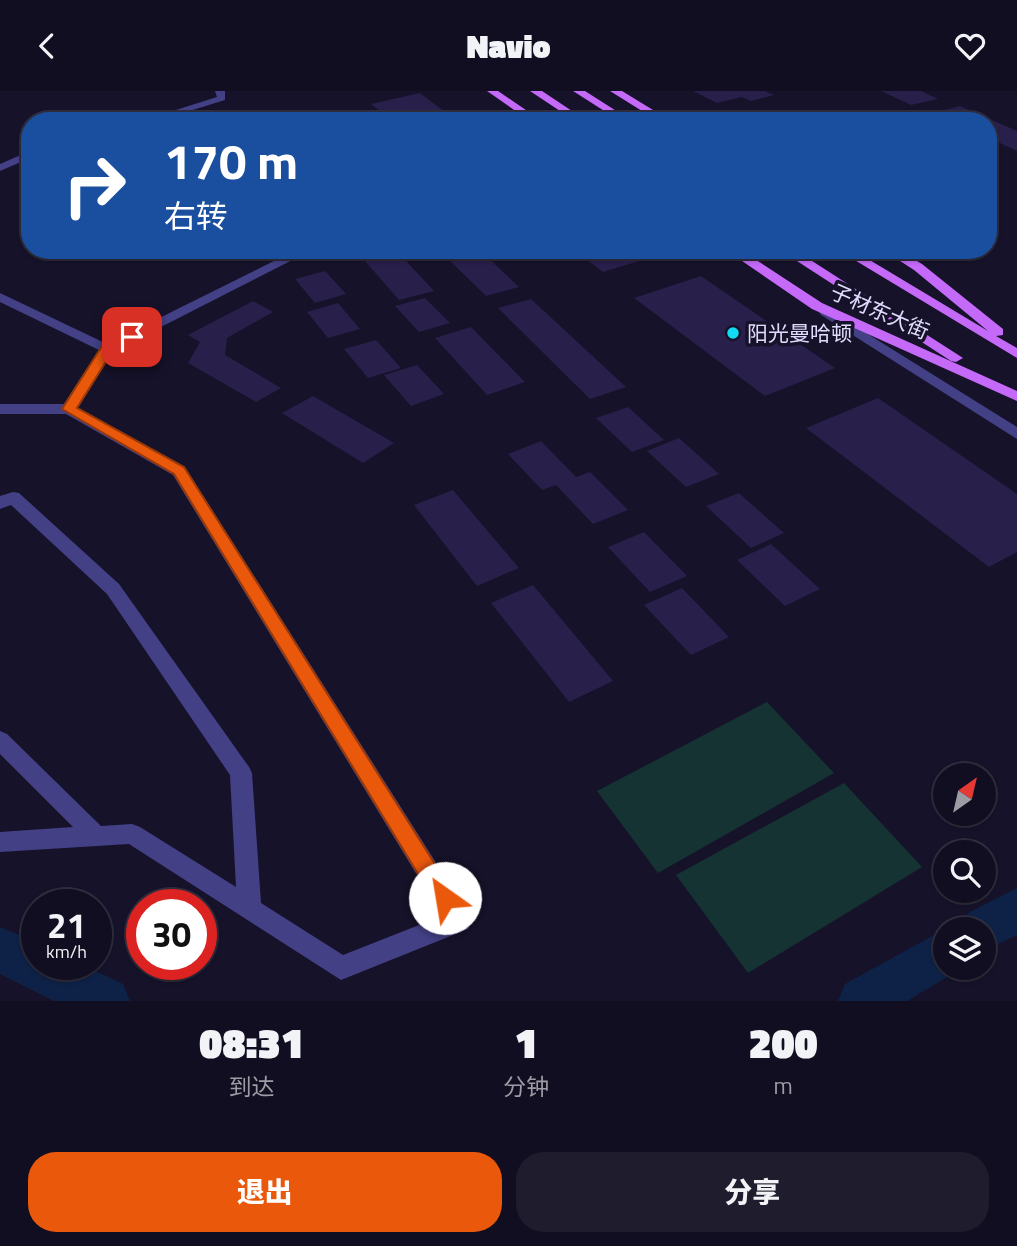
<!DOCTYPE html>
<html lang="zh">
<meta charset="utf-8">
<style>
:root{--surface:#100e20;--page:#1e1c2d;--text:#f1f3f6;--muted:#9c9ca5;--line:#302e3e;--accent:#ea580c}
body{margin:0;font-family:"Titillium Web","Noto Sans SC",sans-serif;background:var(--page);color:var(--text);height:100vh;display:flex;flex-direction:column;font-size:26px;white-space:nowrap}
*{box-sizing:border-box;margin:0}
p{font-size:23px;color:var(--muted)}
.icon{flex:none;width:38px;height:38px;fill:none;stroke:currentColor;stroke-width:2;stroke-linecap:round;stroke-linejoin:round}
.map{position:relative;height:910px;overflow:hidden}
.panel{display:flex;flex-direction:column;background:var(--surface);flex:1}
.panel>*{flex:none}
.hud{position:absolute;left:21px;top:21px;width:976px;height:147px;border-radius:28px;box-shadow:0 2px 5px #0004,0 0 0 2px var(--line);background:#1a4fa0;color:#fff;overflow:hidden}
.needle{width:46px;rotate:34deg}
.fabs{position:absolute;left:933px;top:672px;display:grid;gap:14px}
.fabs a{display:grid;place-items:center;width:63px;height:63px;border-radius:50%;background:var(--surface);box-shadow:0 2px 5px #0004,0 0 0 2px var(--line);font-size:35px}
.speed{position:absolute;left:21px;top:798px;display:flex;gap:14px;font-size:35px;font-weight:700;text-align:center}
.speed>*{display:grid;place-content:center;width:91px;height:91px;border-radius:50%;background:var(--surface);box-shadow:0 2px 5px #0004,0 0 0 2px var(--line);line-height:1}
.speed small{font-size:18px;font-weight:400}
.speed .limit{border:10px solid #d22;background:#fff;color:#111}
.pin{position:absolute;display:grid;place-items:center;width:60px;height:60px;color:#fff;margin:-30px;border-radius:14px;box-shadow:0 4px 10px #0006}
.me{position:absolute;width:77px;margin:-38px;rotate:328deg;stroke-linejoin:round;filter:drop-shadow(0 0 5px #0008)}
.turn{display:flex;align-items:center;gap:24px;height:147px;padding:0 28px;font-size:32px}
.turn .icon{width:91px;height:91px;stroke-width:2.5}
.turn b{display:block;font-size:49px;line-height:60px}
.eta{display:flex;justify-content:space-evenly;align-items:center;height:119px;text-align:center}
.eta b{font-size:42px;font-weight:800;line-height:49px}
.cta{display:flex;gap:14px;margin-top:auto;padding:14px 28px}
.cta a{flex:1;height:80px;border-radius:28px;background:var(--accent);color:#fff;font-size:28px;font-weight:800;line-height:80px;text-align:center}
.cta a+a{background:var(--page);color:var(--text)}
header{display:flex;justify-content:space-between;align-items:center;height:91px;padding:0 28px;background:var(--surface);font-size:32px;font-weight:800}
.map>svg:first-child{display:block}
.green{fill:#153333}
.lines{fill:none;stroke-linecap:round;stroke-linejoin:round}
.canal{fill:#0e2247;fill-rule:evenodd}
.building{fill:#281f4a}
.minor{fill:#434086;fill-rule:evenodd}
.major{fill:#c469f8;fill-rule:evenodd}
.route{fill:#ea580c;stroke:#983908;stroke-width:2}
.poi-dot{fill:#12daf3;stroke:#16122a;stroke-width:2.5}
.labels{text-anchor:middle;dominant-baseline:central;stroke-width:7;stroke-linejoin:round;paint-order:stroke}
.far-street-label{font-size:21px;fill:#e1dcfd;stroke:#16122a}
.far-poi-label{font-size:21px;fill:#e1dcfd;stroke:#16122a;text-anchor:start}
</style>
<header><svg class="icon" aria-label="back" viewBox="0 0 24 24"><path d="M15 5l-7 7 7 7"/></svg>Navio<svg class="icon" aria-label="heart" viewBox="0 0 24 24"><path d="M12 20l-8-8c-3-5 5-10 8-4 3-6 11-1 8 4z"/></svg></header>
<div class="map">
<svg width="1017" height="910" viewBox="0 0 1017 910">
<rect width="100%" height="100%" fill="#16122a"/>
<g class="green">
<polygon points="767,611 834,682 658,782 597,700"/>
<polygon points="844,692 922,776 748,882 676,784"/>
</g>
<g class="lines">
<g class="canal">
<polygon points="1017,797 1017,844 984,860 984,838 961,838 968,822"/>
<polygon points="0,836 37,852 37,873 81,873 123,893 130,910 54,910 0,883"/>
<polygon points="945,838 945,877 962,877 907,910 838,910 845,893"/>
</g>
</g>
<g class="building">
<polygon points="693,0 765,0 774,4 751,10 742,6 717,12"/>
<polygon points="881,0 921,0 938,8 911,14"/>
<polygon points="420,2 457,30 392,30 371,13"/>
<polygon points="960,15 1017,40 1017,60 989,47 989,30 951,30 933,22"/>
<polygon points="809,22 826,30 783,30 783,29"/>
<polygon points="370,159 396,159 434,200 399,209 358,162"/>
<polygon points="439,159 480,159 519,196 486,205"/>
<polygon points="574,159 671,159 672,160 603,181"/>
<polygon points="325,180 346,203 315,212 295,188"/>
<polygon points="701,185 835,277 765,305 634,207"/>
<polygon points="425,207 450,232 419,241 395,215"/>
<polygon points="531,208 626,296 590,308 498,217"/>
<polygon points="253,210 273,221 227,247 225,264 281,297 256,311 188,272 200,251 188,244"/>
<polygon points="338,212 360,238 328,247 307,221"/>
<polygon points="471,236 525,291 487,304 435,247"/>
<polygon points="376,249 401,277 368,287 344,258"/>
<polygon points="417,274 444,303 411,315 384,284"/>
<polygon points="313,305 394,352 363,372 282,322"/>
<polygon points="878,307 1017,403 1017,461 989,476 806,337"/>
<polygon points="628,316 664,349 632,361 596,327"/>
<polygon points="679,347 719,383 686,396 647,360"/>
<polygon points="541,350 576,386 590,381 628,419 593,433 556,394 542,399 508,363"/>
<polygon points="453,399 519,477 477,495 414,414"/>
<polygon points="739,402 784,442 751,457 706,415"/>
<polygon points="644,441 687,485 650,501 608,456"/>
<polygon points="771,453 820,498 785,515 737,469"/>
<polygon points="533,494 613,590 569,611 491,512"/>
<polygon points="682,497 729,546 691,564 644,514"/>
</g>
<g class="lines">
<g class="minor">
<polygon points="215,0 225,0 225,9 157,30 141,30 217,6"/>
<polygon points="30,60 30,67 0,80 0,73"/>
<polygon points="296,159 312,159 112,261 77,317 185,376 468,822 471,830 468,838 341,889 129,753 0,761 0,741 73,736 0,663 0,640 7,643 101,735 132,733 140,736 236,796 230,684 107,503 11,414 0,418 0,405 13,401 19,402 119,493 249,676 252,682 261,812 343,864 442,825 173,384 66,323 0,323 0,313 64,313 99,259 0,211 0,202 107,253"/>
<polygon points="826,217 1017,336 1017,348 821,224 819,221"/>
</g>
<g class="major">
<polygon points="487,0 498,0 542,30 530,30"/>
<polygon points="530,0 542,0 587,30 575,30"/>
<polygon points="573,0 585,0 632,30 620,30"/>
<polygon points="610,0 622,0 671,30 658,30"/>
<polygon points="726,159 741,159 822,212 1017,300 1017,310 812,218"/>
<polygon points="780,159 795,159 963,267 956,271 951,270"/>
<polygon points="838,159 853,159 988,240 914,179 883,159 898,159 922,173 1003,238 1003,244 996,245 1017,257 1017,267"/>
</g>
</g>
<polygon class="route" points="132,242 136,243 136,248 112,261 77,317 184,376 452,800 455,807 452,814 445,817 437,814 174,383 62,318 102,255"/>
<circle class="poi-dot" cx="733" cy="242" r="7"/>
<g class="labels">
<g class="far-street-label">
<text transform="translate(880 220) rotate(24)">子材东大街</text>
</g>
<g class="far-poi-label">
<text x="747" y="242">阳光曼哈顿</text>
</g>
</g>
</svg>
<div class="fabs">
<a><svg class="needle" viewBox="-14 -14 28 28"><path d="M0-13l5 13h-10z" fill="#e53935"/><path d="M0 13l5-13h-10z" fill="#9c9ca5"/></svg></a>
<a><svg class="icon" aria-label="search" viewBox="0 0 24 24"><circle cx="10" cy="10" r="6"/><path d="M15 15l6 6"/></svg></a>
<a><svg class="icon" aria-label="layers" viewBox="0 0 24 24"><path d="M12 4l9 5-9 5-9-5zM3 14l9 5 9-5"/></svg></a>
</div>
<div class="speed"><div>21<small>km/h</small></div><div class="limit">30</div></div>
<div class="pin" style="left:132px;top:246px;background:#d93025"><svg class="icon" aria-label="arrive" viewBox="0 0 24 24"><path d="M6 21V4h12l-3 4 3 4H6"/></svg></div>
<svg class="me" style="left:445px;top:807px" viewBox="-20 -20 40 40"><circle r="19" fill="#fff"/><path d="M0-13L10 11 0 6-10 11z" fill="#ea580c"/></svg>
<div class="hud">
<div class="turn"><svg class="icon" aria-label="right" viewBox="0 0 24 24"><path d="M7 20v-9h11M14 6l5 5-5 5"/></svg><div><b>170 m</b>右转</div></div>
</div>
</div>
<section class="panel">
<div class="eta">
<div><b>08:31</b><p>到达</p></div>
<div><b>1</b><p>分钟</p></div>
<div><b>200</b><p>m</p></div>
</div>
<div class="cta"><a>退出</a><a>分享</a></div>
</section>
